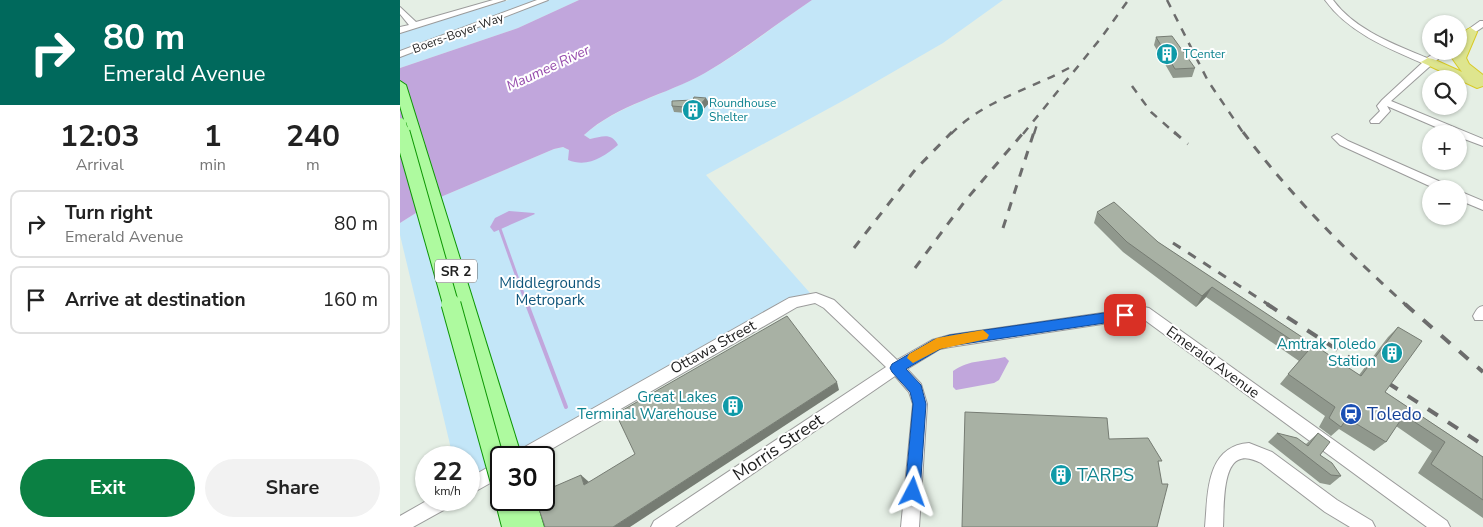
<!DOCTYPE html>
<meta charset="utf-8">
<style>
:root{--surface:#fff;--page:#f2f2f2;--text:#222;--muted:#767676;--line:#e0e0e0;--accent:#0b8043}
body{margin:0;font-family:"Nunito Sans",sans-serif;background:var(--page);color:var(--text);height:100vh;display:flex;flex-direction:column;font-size:19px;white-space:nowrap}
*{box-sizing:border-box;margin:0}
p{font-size:16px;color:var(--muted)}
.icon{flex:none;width:28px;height:28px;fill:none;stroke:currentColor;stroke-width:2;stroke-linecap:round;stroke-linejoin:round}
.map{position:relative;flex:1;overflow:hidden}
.details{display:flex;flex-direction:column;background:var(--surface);width:400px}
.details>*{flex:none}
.top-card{background:#00695c;color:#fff;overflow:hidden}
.fabs{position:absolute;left:1022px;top:15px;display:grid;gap:10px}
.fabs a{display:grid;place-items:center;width:45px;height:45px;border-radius:50%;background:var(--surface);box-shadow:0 1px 4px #0004;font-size:25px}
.speed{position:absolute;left:15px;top:446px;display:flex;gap:10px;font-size:25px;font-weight:700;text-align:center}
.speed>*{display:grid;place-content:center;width:65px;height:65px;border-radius:50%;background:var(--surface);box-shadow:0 1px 4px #0004;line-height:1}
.speed small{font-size:12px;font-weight:400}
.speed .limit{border:2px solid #111;border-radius:8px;background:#fff;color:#111}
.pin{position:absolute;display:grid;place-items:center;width:42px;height:42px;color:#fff;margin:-21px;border-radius:10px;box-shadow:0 2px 8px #0006}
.me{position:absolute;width:55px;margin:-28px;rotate:4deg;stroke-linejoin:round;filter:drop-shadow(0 0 4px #0008)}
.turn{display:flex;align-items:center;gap:18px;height:105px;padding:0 20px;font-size:22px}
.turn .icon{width:65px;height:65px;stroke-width:2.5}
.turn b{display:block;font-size:35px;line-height:42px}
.eta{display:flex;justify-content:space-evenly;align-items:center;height:85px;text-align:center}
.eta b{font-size:30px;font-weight:700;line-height:35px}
.cta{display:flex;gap:10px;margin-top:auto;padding:10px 20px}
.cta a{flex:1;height:58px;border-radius:30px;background:var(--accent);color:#fff;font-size:20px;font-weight:700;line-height:58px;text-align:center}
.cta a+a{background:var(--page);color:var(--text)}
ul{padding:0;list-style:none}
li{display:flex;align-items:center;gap:15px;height:68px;margin:0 10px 8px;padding:0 10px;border:2px solid var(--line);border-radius:10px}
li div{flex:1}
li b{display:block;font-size:19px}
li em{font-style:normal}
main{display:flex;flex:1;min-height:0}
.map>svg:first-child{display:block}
.park{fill:#c3e6f8}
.water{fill:#c1a6dc}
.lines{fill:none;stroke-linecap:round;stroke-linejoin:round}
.stream-far1{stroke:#c1a6dc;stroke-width:3}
.stream{stroke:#c1a6dc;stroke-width:4}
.minor-casing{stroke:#9b9b9b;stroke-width:2}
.major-casing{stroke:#0c9603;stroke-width:2}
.highway-casing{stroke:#d8ca27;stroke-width:2}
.minor{fill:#fff;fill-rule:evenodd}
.major{fill:#aefa9f;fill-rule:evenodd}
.highway{fill:#dee58e;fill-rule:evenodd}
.rail-far2{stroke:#6c6c6c;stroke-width:2.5;stroke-dasharray:8 8;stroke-linecap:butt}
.rail-far1{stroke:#6c6c6c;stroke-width:3;stroke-dasharray:9 9;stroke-linecap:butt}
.rail{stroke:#6c6c6c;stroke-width:4;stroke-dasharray:12 12;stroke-linecap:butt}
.major-bridge-far2-casing{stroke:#0c9603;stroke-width:13;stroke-linecap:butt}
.major-bridge-far1-casing{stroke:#0c9603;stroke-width:17;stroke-linecap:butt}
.major-bridge-casing{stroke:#0c9603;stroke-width:21;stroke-linecap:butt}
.major-bridge-far2{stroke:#aefa9f;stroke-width:12}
.major-bridge-far1{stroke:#aefa9f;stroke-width:15}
.major-bridge{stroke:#aefa9f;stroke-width:19}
.wall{fill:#90988d}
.shaded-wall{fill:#767c73}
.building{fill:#a8b1a4;stroke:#767c73}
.route{fill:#1a73e8;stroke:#114b97}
.slow{fill:#f59e0b}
.labels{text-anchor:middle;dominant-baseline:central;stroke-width:4;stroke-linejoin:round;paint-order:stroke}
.far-street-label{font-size:12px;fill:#1e1e1e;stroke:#fff}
.far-culture-label{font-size:12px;fill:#0d838f;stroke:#fff;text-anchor:start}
.far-water-label{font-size:14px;font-style:italic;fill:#964cad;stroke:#fff}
.shield{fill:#fff;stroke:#626262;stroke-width:1}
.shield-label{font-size:14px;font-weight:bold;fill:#1e1e1e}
.park-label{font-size:15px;fill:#0e557b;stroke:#fff}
.culture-label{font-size:15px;fill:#0d838f;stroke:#fff;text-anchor:end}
.street-label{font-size:15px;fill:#1e1e1e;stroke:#fff}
.near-transit-label{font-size:18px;fill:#164399;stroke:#fff;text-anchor:start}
.near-street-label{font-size:18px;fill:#1e1e1e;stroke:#fff}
.near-culture-label{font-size:18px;fill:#0d838f;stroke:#fff;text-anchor:start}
</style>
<main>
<section class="details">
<div class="top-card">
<div class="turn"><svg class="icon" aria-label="right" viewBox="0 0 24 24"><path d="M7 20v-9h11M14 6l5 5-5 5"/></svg><div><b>80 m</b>Emerald Avenue</div></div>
</div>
<div class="eta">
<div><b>12:03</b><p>Arrival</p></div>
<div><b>1</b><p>min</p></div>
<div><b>240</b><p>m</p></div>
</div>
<ul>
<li><svg class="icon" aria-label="right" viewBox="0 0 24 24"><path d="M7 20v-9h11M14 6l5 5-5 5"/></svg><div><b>Turn right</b><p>Emerald Avenue</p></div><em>80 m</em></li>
<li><svg class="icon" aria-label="arrive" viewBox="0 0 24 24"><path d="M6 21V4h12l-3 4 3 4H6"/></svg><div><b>Arrive at destination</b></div><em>160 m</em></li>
</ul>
<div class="cta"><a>Exit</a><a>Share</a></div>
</section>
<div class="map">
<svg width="1083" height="527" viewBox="0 0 1083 527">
<rect width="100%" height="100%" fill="#e5efe5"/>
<g class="park">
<polygon points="109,0 179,0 118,28 0,68 0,32"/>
<path d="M412 0H603L543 43 448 98 306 175 410 293 120 457 101 458V468L69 487V458L53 457 0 235V223L43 196 154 149 163 147 169 150 198 138 190 139 184 135C218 105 265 95 305 73 343 52 376 24 412 0Z"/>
</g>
<g class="water">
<path d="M179 0H412C376 24 343 51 305 73 266 95 218 104 184 135L190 139C202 137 211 132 218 145 203 157 188 168 168 160L169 150 163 147 154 149 43 196 0 223V68L118 28Z"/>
<polygon points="109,211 134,213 135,214 94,232 90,227 95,218"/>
<path d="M605 357 609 361 599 380 594 383 556 390 553 387V371C570 359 586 362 605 357Z"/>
</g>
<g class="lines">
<polyline class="stream-far1" points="100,229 127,305"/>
<polyline class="stream" points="127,304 166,407"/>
<g class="minor-casing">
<g id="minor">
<polygon points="93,0 105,0 0,33 0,27 9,25 0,14 0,7 16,22"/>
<polygon points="137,0 148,0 0,57 0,51"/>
<path d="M925 0H933C955 30 994 44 1027 58L1037 51H1047L991 101 1083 139V146L1059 137V134H1052L987 106 990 111 979 123H971L970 121 980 111 977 106 982 100 1022 63C987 48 948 32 925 0Z"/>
<polygon points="1080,21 1083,21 1083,27 1059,43 1059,36"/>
<polygon points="937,134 948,141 1050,186 1051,189 1036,189 940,145 932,137"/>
<polygon points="1059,191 1083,201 1083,210 1059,200"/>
<polygon points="416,293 434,300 497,360 532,340 550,335 744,307 749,308 1047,521 1050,527 1027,527 742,318 550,347 540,349 507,369 521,384 527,404 519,527 501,527 513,404 509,392 495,376 275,527 251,527 254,521 486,367 424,308 415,303 397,307 136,458 112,458 114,453 389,298"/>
<path d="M1083 306V320H1075L1073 316C1076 311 1077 307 1083 306Z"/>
<path d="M849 443 872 452 937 500 972 521 975 527H950L925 512 861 463C854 460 846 456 838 460 822 468 824 511 823 527H805C808 493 806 446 849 443Z"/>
<polygon points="101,460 101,477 69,495 69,478"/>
<polygon points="28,500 53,500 51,506 13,527 0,527 0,516"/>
</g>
</g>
<g class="major-casing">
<g id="major">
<polygon points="0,81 6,85 122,458 102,458 0,106"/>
<polygon points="101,491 101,500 136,500 144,527 102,527 95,500"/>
</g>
</g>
<g class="highway-casing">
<path id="highway" d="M1071 28 1077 32 1066 58 1069 64 1083 75V86L1077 88 1021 62 1028 58 1033 59 1062 72 1052 58 1056 51H1059C1059 43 1062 30 1071 28Z"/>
</g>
<use href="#minor" class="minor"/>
<use href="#major" class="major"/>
<use href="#highway" class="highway"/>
<g class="rail-far2">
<polyline points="767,0 808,81 844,134"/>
<polyline points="732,86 751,112 776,134"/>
<path d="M551 134C586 98 634 89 676 64"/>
<polyline points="623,134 701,38 727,2"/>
<polyline points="634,134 638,121"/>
</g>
<g class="rail-far1">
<polyline points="774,132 788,144"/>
<path d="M843 132C891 196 947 252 1006 305"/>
<polyline points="603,228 634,132"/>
<polyline points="773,243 869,305"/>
<polyline points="454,248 515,170 552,132"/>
<polyline points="515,268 565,201 624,132"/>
</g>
<g class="rail">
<polyline points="867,304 1083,445"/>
<polyline points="1005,304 1083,372"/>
</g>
<g class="major-bridge-far2-casing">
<polyline id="major-bridge-far2" points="0,124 3,134"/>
</g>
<g class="major-bridge-far1-casing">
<polyline id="major-bridge-far1" points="2,132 51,305"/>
</g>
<g class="major-bridge-casing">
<polyline id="major-bridge" points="51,304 101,484"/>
</g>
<use href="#major-bridge-far2" class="major-bridge-far2"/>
<use href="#major-bridge-far1" class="major-bridge-far1"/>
<use href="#major-bridge" class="major-bridge"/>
</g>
<g class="wall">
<polygon points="756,37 795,68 792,77 773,78 754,45"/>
<polygon points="309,103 299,114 274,112 272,106"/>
<polygon points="697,212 758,242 959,375 988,337 998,327 985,392 1083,457 1083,518 1018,473 1032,451 996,426 986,442 974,451 939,429 931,436 919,427 925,416 880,384 899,361 806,297 796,307 723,252 694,223"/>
<polygon points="877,433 906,444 918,433 920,455 941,476 930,485 920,483 868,442"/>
</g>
<g class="shaded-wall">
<polygon points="306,98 309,103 299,114 297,108"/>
<polygon points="812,287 806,297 796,307 802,296"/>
<polygon points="437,382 439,390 230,527 213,527"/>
<polygon points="181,475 189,482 184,485"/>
</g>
<g class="building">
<polygon points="772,36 795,68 775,69 756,37"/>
<polygon points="294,97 306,98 297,108 272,106 272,101 293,100"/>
<polygon points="714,202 758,242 961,376 998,327 1022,341 985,392 1083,457 1083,500 1031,464 1045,442 1004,415 986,442 947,418 941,427 929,418 935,407 888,374 908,351 812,287 802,296 727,242 697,212"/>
<polygon points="387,316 437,382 213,527 145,527 136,500 144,500 144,491 181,475 184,485 235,454 216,414"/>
<polygon points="565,412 707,418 709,439 748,438 762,461 758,461 762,484 768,484 757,527 562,527"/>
<polygon points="877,433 897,438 908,446 918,433 930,442 920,455 932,463 941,476 931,475"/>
</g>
<polygon class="route" points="725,310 731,315 725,320 550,346 540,349 506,369 521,385 526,404 520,492 518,497 513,499 507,497 505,492 513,404 510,392 492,372 490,368 492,364 533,340 550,335"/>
<polygon class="slow" points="583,330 589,335 587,339 540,349 513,363 507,358 509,354 537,338"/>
<defs>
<g id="building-disc" transform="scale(1.125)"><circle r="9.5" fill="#0f9aa8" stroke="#fff"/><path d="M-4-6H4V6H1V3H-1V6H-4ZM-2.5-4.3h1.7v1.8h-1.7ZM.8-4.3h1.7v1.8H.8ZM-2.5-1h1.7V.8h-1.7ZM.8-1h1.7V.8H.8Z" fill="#fff"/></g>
<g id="station-disc" transform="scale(1.125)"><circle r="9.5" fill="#1a4fb4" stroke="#fff"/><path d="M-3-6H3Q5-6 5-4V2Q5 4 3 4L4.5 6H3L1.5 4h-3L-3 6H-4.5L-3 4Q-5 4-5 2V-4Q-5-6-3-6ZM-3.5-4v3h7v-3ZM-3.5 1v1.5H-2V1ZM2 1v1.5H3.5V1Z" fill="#fff"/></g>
</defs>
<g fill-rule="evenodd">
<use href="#building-disc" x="767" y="54"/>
<use href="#building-disc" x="293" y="110"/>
<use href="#building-disc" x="992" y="353"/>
<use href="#building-disc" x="333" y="406"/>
<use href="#station-disc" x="951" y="414"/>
<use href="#building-disc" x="661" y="475"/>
</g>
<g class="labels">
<g class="far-street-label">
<text transform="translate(58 33) rotate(-20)">Boers-Boyer Way</text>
</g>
<g class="far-culture-label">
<text x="783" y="54">TCenter</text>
<text x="309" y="103">Roundhouse<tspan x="309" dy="14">Shelter</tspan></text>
</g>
<g class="far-water-label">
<text transform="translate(148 68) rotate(-25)">Maumee River</text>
</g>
<rect class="shield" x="35" y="259.5" width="42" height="23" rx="4"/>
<g class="shield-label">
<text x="56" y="271">SR 2</text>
</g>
<g class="park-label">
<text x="150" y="283">Middlegrounds<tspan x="150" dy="17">Metropark</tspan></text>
</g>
<g class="culture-label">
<text x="976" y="344">Amtrak Toledo<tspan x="976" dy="17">Station</tspan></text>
<text x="317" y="397">Great Lakes<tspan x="317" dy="17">Terminal Warehouse</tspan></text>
</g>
<g class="street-label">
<text transform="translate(313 347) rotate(-29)">Ottawa Street</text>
<text transform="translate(813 362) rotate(36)">Emerald Avenue</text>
</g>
<g class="near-transit-label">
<text x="967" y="414">Toledo</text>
</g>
<g class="near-street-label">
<text transform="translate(378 447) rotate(-34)">Morris Street</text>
</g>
<g class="near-culture-label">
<text x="677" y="475">TARPS</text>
</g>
</g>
</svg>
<div class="fabs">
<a><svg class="icon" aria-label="sound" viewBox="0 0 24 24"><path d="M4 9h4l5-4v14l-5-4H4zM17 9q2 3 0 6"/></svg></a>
<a><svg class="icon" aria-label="search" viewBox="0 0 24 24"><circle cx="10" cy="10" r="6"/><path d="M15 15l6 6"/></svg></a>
<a>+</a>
<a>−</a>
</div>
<div class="speed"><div>22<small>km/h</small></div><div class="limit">30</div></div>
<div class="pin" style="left:725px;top:315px;background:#d93025"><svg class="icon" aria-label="arrive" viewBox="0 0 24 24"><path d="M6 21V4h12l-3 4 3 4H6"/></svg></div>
<svg class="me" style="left:513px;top:492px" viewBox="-20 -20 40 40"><path d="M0-17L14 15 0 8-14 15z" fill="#1a73e8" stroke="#fff" stroke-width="4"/></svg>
</div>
</main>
